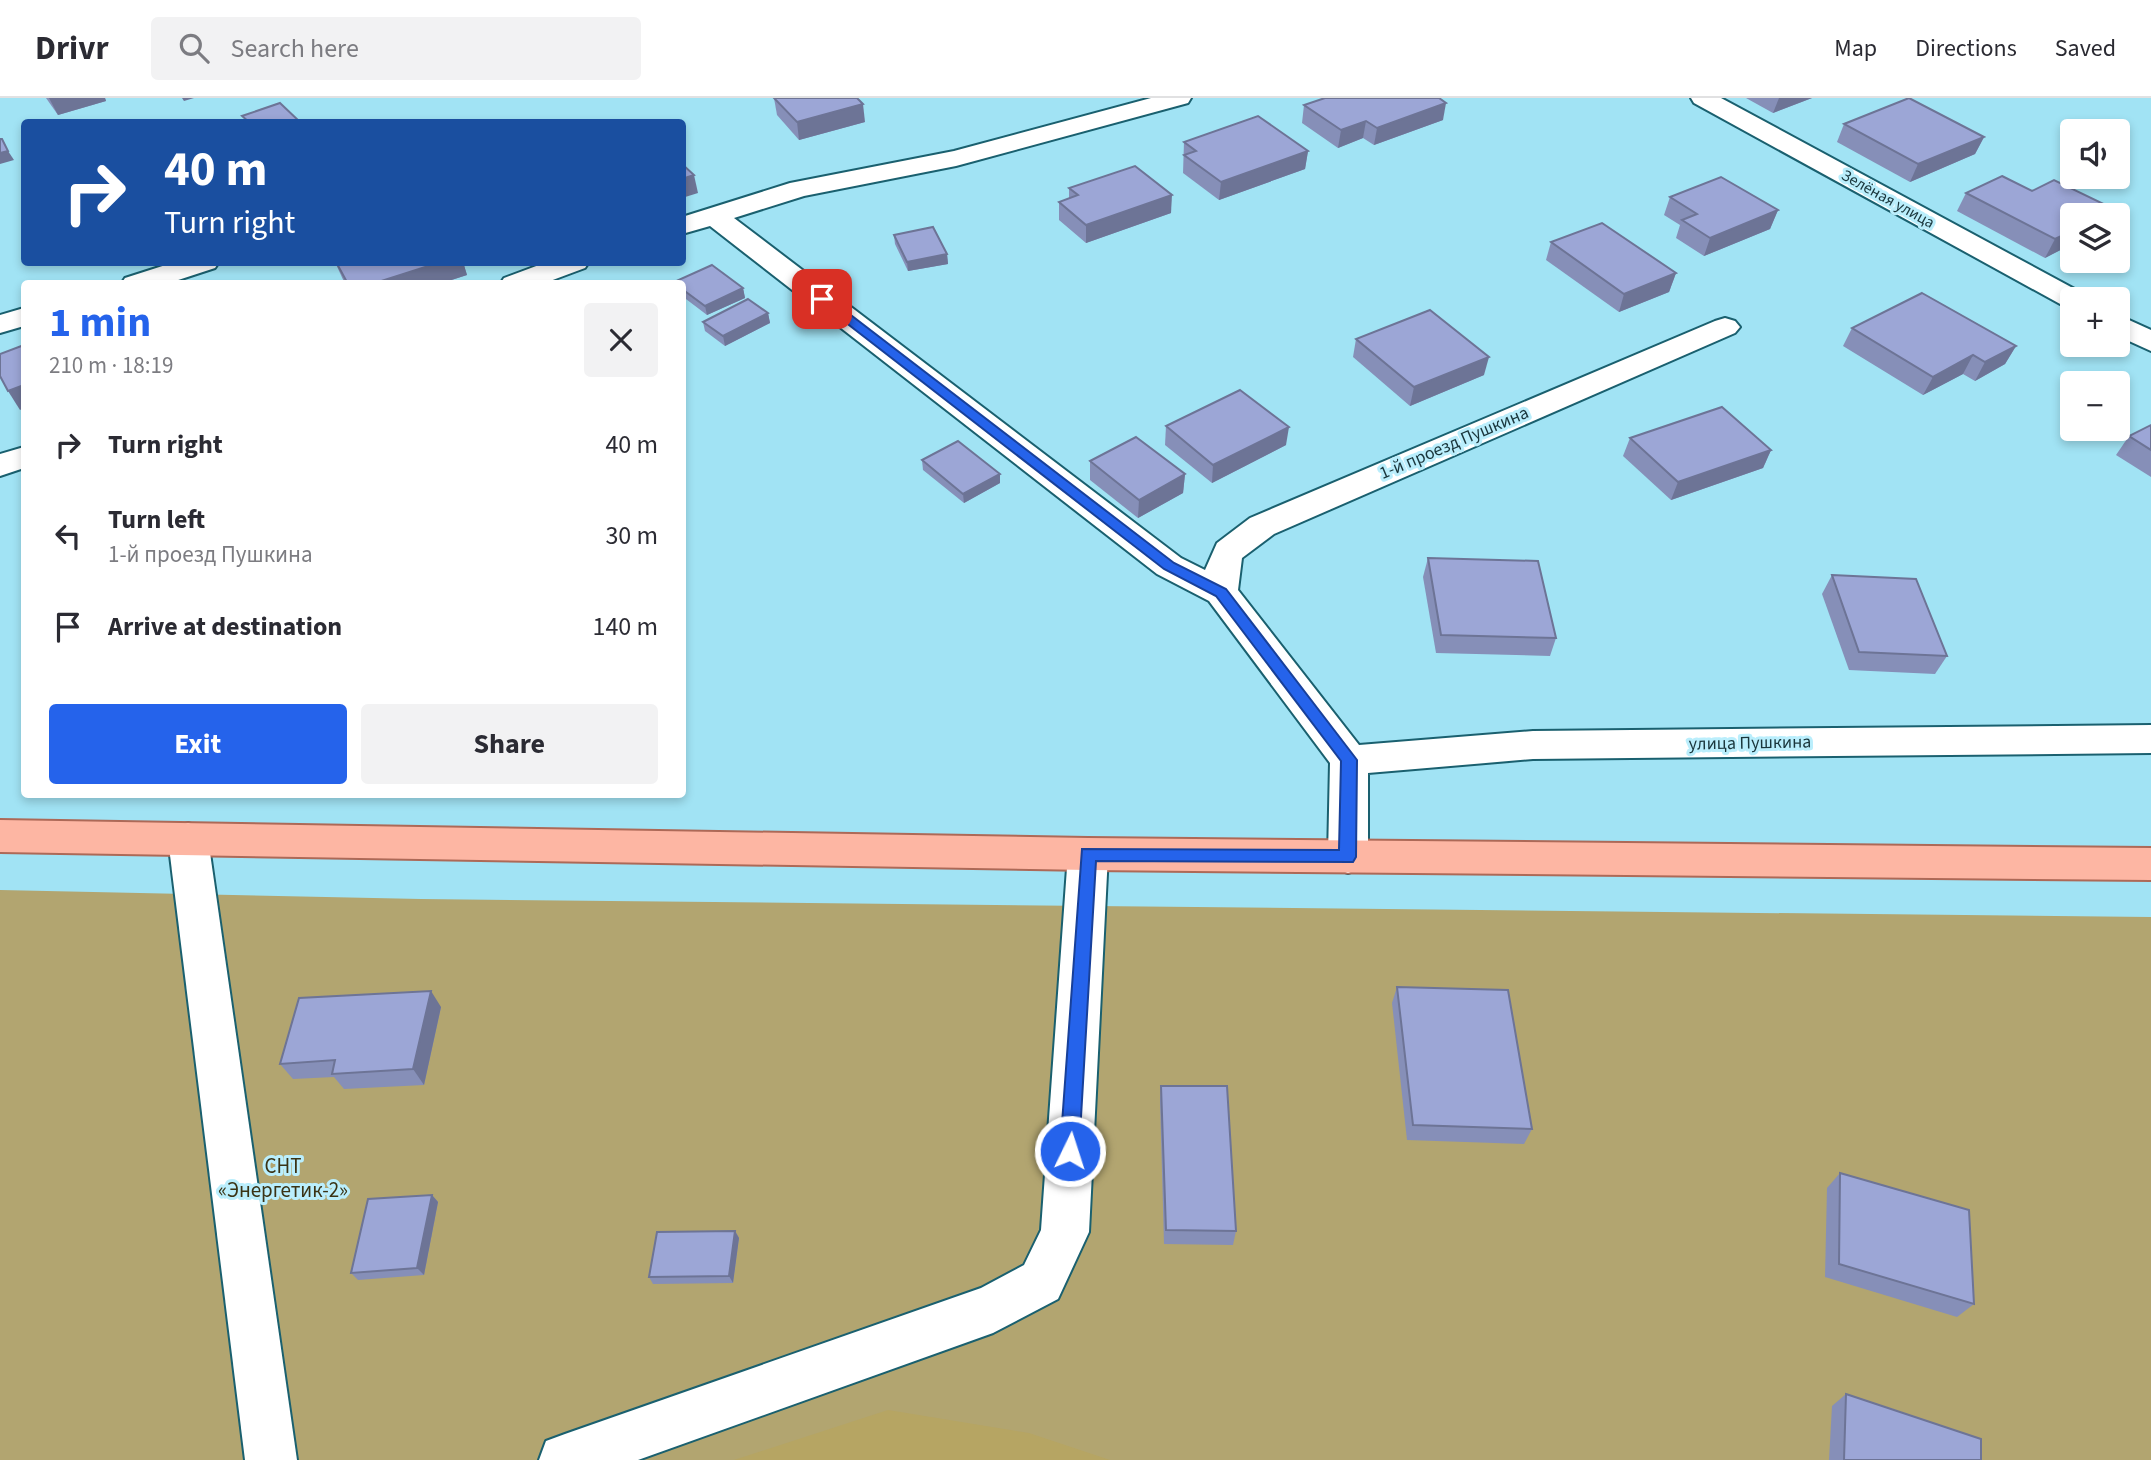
<!DOCTYPE html>
<meta charset="utf-8">
<style>
:root{--surface:#fff;--page:#f2f2f3;--text:#2b2b33;--muted:#7c7c81;--line:#e1e1e2;--accent:#2563eb}
body{margin:0;font-family:"Source Sans 3",sans-serif;background:var(--page);color:var(--text);height:100vh;display:flex;flex-direction:column;font-size:26px;white-space:nowrap}
*{box-sizing:border-box;margin:0}
p{font-size:23px;color:var(--muted)}
.icon{flex:none;width:38px;height:38px;fill:none;stroke:currentColor;stroke-width:2;stroke-linecap:round;stroke-linejoin:round}
.map{position:relative;flex:1;overflow:hidden}
.details{position:absolute;left:21px;top:182px;width:665px;height:518px;display:flex;flex-direction:column;background:var(--surface);border-radius:7px;box-shadow:0 4px 10px #0003}
.details>*{flex:none}
.guide{position:absolute;left:21px;top:21px;width:665px;height:147px;border-radius:7px;box-shadow:0 4px 10px #0003;background:#1a4fa0;color:#fff;overflow:hidden}
.fabs{position:absolute;left:2060px;top:21px;display:grid;gap:14px}
.fabs a{display:grid;place-items:center;width:70px;height:70px;border-radius:7px;background:var(--surface);box-shadow:0 4px 10px #0003;font-size:35px}
.pin{position:absolute;display:grid;place-items:center;width:60px;height:60px;color:#fff;margin:-30px;border-radius:14px;box-shadow:0 4px 10px #0006}
.me{position:absolute;width:77px;margin:-38px;rotate:4deg;stroke-linejoin:round;filter:drop-shadow(0 0 5px #0008)}
.turn{display:flex;align-items:center;gap:24px;height:147px;padding:0 28px;font-size:32px}
.turn .icon{width:91px;height:91px;stroke-width:2.5}
.turn b{display:block;font-size:49px;line-height:60px}
.round{display:grid;place-items:center;flex:none;width:74px;height:74px;border-radius:7px;background:var(--page)}
.overview{display:flex;align-items:center;justify-content:space-between;height:119px;padding:0 28px}
h1{font-size:42px;font-weight:700;line-height:52px;color:var(--accent)}
.cta{display:flex;gap:14px;margin-top:auto;padding:14px 28px}
.cta a{flex:1;height:80px;border-radius:7px;background:var(--accent);color:#fff;font-size:28px;font-weight:700;line-height:80px;text-align:center}
.cta a+a{background:var(--page);color:var(--text)}
ul{padding:0;list-style:none}
li{display:flex;align-items:center;gap:21px;height:91px;padding:0 28px}
li div{flex:1}
li b{display:block;font-size:26px}
li em{font-style:normal}
header{display:flex;align-items:center;gap:42px;box-sizing:border-box;height:98px;padding:0 35px;background:var(--surface);border-bottom:2px solid var(--line)}
header strong{font-size:33px}
nav{display:flex;gap:38px;margin-inline-start:auto;font-size:24px}
.search{width:490px;height:63px;background:var(--page);display:flex;align-items:center;gap:18px;box-sizing:border-box;padding:0 24px;border-radius:7px;color:var(--muted);font-size:26px}
.map>svg:first-child{display:block}
.green{fill:#b2a570}
.forest{fill:#b6a563}
.lines{fill:none;stroke-linecap:round;stroke-linejoin:round}
.minor-casing{stroke:#1a606f;stroke-width:4}
.major-casing{stroke:#ad6957;stroke-width:4}
.minor{fill:#fff;fill-rule:evenodd}
.major{fill:#fdb6a3;fill-rule:evenodd}
.wall{fill:#868fb8}
.shaded-wall{fill:#6d7496}
.building{fill:#9ca6d6;stroke:#6d7496;stroke-width:2}
.route{fill:#2563eb;stroke:#184099;stroke-width:2}
.labels{text-anchor:middle;dominant-baseline:central;stroke-width:6;stroke-linejoin:round;paint-order:stroke}
.far-street-label{font-size:16px;fill:#1a363c;stroke:#baeefc}
.street-label{font-size:18px;fill:#1a363c;stroke:#baeefc}
.near-park-label{font-size:21px;fill:#3a3315;stroke:#baeefc}
</style>
<header>
<strong>Drivr</strong>
<div class="search"><svg class="icon" aria-label="search" viewBox="0 0 24 24"><circle cx="10" cy="10" r="6"/><path d="M15 15l6 6"/></svg>Search here</div>
<nav><a>Map</a><a>Directions</a><a>Saved</a></nav>
</header>
<div class="map">
<svg width="2151" height="1362" viewBox="0 0 2151 1362">
<rect width="100%" height="100%" fill="#a1e3f4"/>
<polygon class="green" points="0,792 421,801 2151,819 2151,1362 0,1362"/>
<polygon class="forest" points="888,1312 1029,1335 1110,1362 734,1362"/>
<g class="lines">
<g class="minor-casing">
<g id="minor">
<polygon points="1151,0 1191,0 1188,5 956,68 804,98 734,120 1181,460 1205,472 1217,445 1250,420 1715,223 1725,220 1735,223 1740,229 1735,235 1274,436 1242,460 1238,492 1359,647 1533,633 2151,627 2151,655 1533,661 1368,675 1368,759 1362,770 1348,775 1334,770 1328,759 1330,665 1209,503 1157,476 710,128 682,136 682,119 790,85 954,53"/>
<polygon points="1691,0 1721,0 2082,195 2086,201 2072,201 2072,210 2062,207 1694,5"/>
<polygon points="175,164 219,164 215,170 166,186 121,186 125,180"/>
<polygon points="547,164 589,164 585,170 542,186 500,186 504,180"/>
<polygon points="24,210 24,228 0,235 0,217"/>
<polygon points="2118,217 2151,232 2151,253 2118,238"/>
<polygon points="24,349 24,370 0,378 0,356"/>
<polygon points="188,725 202,730 208,741 297,1362 245,1362 168,741 174,730"/>
<polygon points="1088,740 1102,745 1108,756 1089,1134 1058,1201 993,1235 638,1362 539,1362 546,1343 565,1336 981,1190 1024,1167 1041,1132 1068,756 1074,745"/>
</g>
</g>
<g class="major-casing">
<polygon id="major" points="0,722 1088,740 2151,750 2151,782 1088,772 0,754"/>
</g>
<use href="#minor" class="minor"/>
<use href="#major" class="major"/>
</g>
<g class="wall">
<polygon points="46,0 105,0 106,3 58,17"/>
<polygon points="774,0 865,24 799,42 777,17"/>
<polygon points="1746,0 1812,0 1773,15"/>
<polygon points="1304,7 1443,22 1374,47 1363,40 1338,50 1302,25"/>
<polygon points="1844,26 1984,39 1975,56 1910,84 1837,44"/>
<polygon points="1184,44 1308,53 1305,71 1219,102 1183,75"/>
<polygon points="1069,90 1171,115 1086,145 1059,122 1059,104 1069,100"/>
<polygon points="1966,95 2072,117 2072,146 2045,160 1957,113"/>
<polygon points="1670,99 1778,112 1770,131 1704,158 1676,140 1680,127 1664,117"/>
<polygon points="894,137 947,156 948,166 908,173 895,146"/>
<polygon points="1551,144 1676,175 1669,194 1619,214 1546,162"/>
<polygon points="335,164 463,164 467,177 439,186 345,186"/>
<polygon points="674,184 743,190 745,200 707,217 682,198 682,186 674,186"/>
<polygon points="768,215 770,225 725,248 705,233 703,224"/>
<polygon points="1852,230 2016,248 2005,266 1975,283 1963,276 1923,297 1843,248"/>
<polygon points="1356,241 1484,277 1410,308 1353,259"/>
<polygon points="2151,327 2151,379 2116,357 2129,338"/>
<polygon points="1166,328 1286,347 1212,385 1165,347"/>
<polygon points="1630,340 1771,352 1763,370 1671,402 1623,358"/>
<polygon points="922,362 1000,376 1000,385 964,405 923,372"/>
<polygon points="1090,363 1185,376 1183,395 1138,420 1090,382"/>
<polygon points="1428,460 1556,540 1550,558 1436,555 1423,479"/>
<polygon points="1832,477 1947,558 1935,576 1849,572 1822,496"/>
<polygon points="1397,889 1532,1031 1524,1046 1407,1042 1392,905"/>
<polygon points="441,909 424,987 344,991 334,979 293,981 280,966"/>
<polygon points="1161,988 1236,1133 1233,1147 1164,1146 1160,1003"/>
<polygon points="1840,1075 1974,1206 1957,1219 1825,1179 1827,1090"/>
<polygon points="432,1097 438,1104 424,1177 358,1182 351,1175"/>
<polygon points="735,1133 739,1140 733,1185 653,1186 649,1179"/>
<polygon points="1846,1296 1981,1362 1829,1362 1832,1308"/>
</g>
<g class="shaded-wall">
<polygon points="49,0 105,0 106,3 58,17"/>
<polygon points="182,0 194,0 184,3"/>
<polygon points="1779,0 1812,0 1773,15"/>
<polygon points="1446,5 1443,22 1374,47 1377,30"/>
<polygon points="863,6 865,24 799,42 797,24"/>
<polygon points="1366,23 1363,40 1338,50 1341,32"/>
<polygon points="1984,39 1975,56 1910,84 1918,66"/>
<polygon points="8,53 14,62 0,66 0,55"/>
<polygon points="1308,53 1305,71 1219,102 1221,84"/>
<polygon points="694,77 698,95 682,100 682,81"/>
<polygon points="1172,97 1171,115 1086,145 1086,127"/>
<polygon points="2114,111 2110,117 2102,117"/>
<polygon points="1778,112 1770,131 1704,158 1710,140"/>
<polygon points="2072,133 2072,146 2045,160 2055,141"/>
<polygon points="947,156 948,166 908,173 907,164"/>
<polygon points="441,164 463,164 467,177 439,186 372,186"/>
<polygon points="1676,175 1669,194 1619,214 1624,196"/>
<polygon points="743,190 745,200 707,217 705,208"/>
<polygon points="768,215 770,225 725,248 723,238"/>
<polygon points="2016,248 2005,266 1975,283 1985,264"/>
<polygon points="1973,257 1963,276 1923,297 1933,279"/>
<polygon points="1489,259 1484,277 1410,308 1414,289"/>
<polygon points="24,287 24,310 20,312 8,293"/>
<polygon points="1289,329 1286,347 1212,385 1213,367"/>
<polygon points="1771,352 1763,370 1671,402 1678,384"/>
<polygon points="1000,376 1000,385 964,405 963,396"/>
<polygon points="1185,376 1183,395 1138,420 1139,402"/>
<polygon points="431,893 441,909 424,987 413,971"/>
<polygon points="432,1097 438,1104 424,1177 417,1170"/>
<polygon points="735,1133 739,1140 733,1185 729,1178"/>
</g>
<g class="building">
<polygon points="774,0 857,0 863,6 797,24"/>
<polygon points="1325,0 1439,0 1446,5 1377,30 1366,23 1341,32 1304,7"/>
<polygon points="1909,0 1984,39 1918,66 1844,26"/>
<polygon points="280,5 300,24 249,24 242,18"/>
<polygon points="1258,18 1308,53 1221,84 1184,57 1196,53 1184,44"/>
<polygon points="0,41 2,41 8,53 0,55"/>
<polygon points="682,66 694,77 682,81"/>
<polygon points="1135,68 1172,97 1086,127 1059,104 1078,97 1069,90"/>
<polygon points="2002,78 2032,93 2054,82 2114,111 2102,117 2072,117 2072,133 2055,141 1966,95"/>
<polygon points="1721,79 1778,112 1710,140 1682,122 1697,116 1670,99"/>
<polygon points="1602,125 1676,175 1624,196 1551,144"/>
<polygon points="933,129 947,156 907,164 894,137"/>
<polygon points="336,164 441,164 372,186 348,186"/>
<polygon points="712,167 743,190 705,208 682,191 682,186 676,186 674,184"/>
<polygon points="1922,195 2016,248 1985,264 1973,257 1933,279 1852,230"/>
<polygon points="748,201 768,215 723,238 703,224"/>
<polygon points="1430,212 1489,259 1414,289 1356,241"/>
<polygon points="24,247 24,287 8,293 0,278 0,256"/>
<polygon points="1240,292 1289,329 1213,367 1166,328"/>
<polygon points="1722,309 1771,352 1678,384 1630,340"/>
<polygon points="2151,327 2151,352 2129,338"/>
<polygon points="1136,339 1185,376 1139,402 1090,363"/>
<polygon points="958,343 1000,376 963,396 922,362"/>
<polygon points="1428,460 1538,463 1556,540 1441,537"/>
<polygon points="1832,477 1916,481 1947,558 1859,554"/>
<polygon points="1397,889 1508,892 1532,1031 1413,1027"/>
<polygon points="431,893 413,971 332,976 335,962 280,966 299,900"/>
<polygon points="1161,988 1227,988 1236,1133 1166,1132"/>
<polygon points="1840,1075 1969,1112 1974,1206 1839,1166"/>
<polygon points="432,1097 417,1170 351,1175 368,1101"/>
<polygon points="735,1133 729,1178 649,1179 657,1134"/>
<polygon points="1846,1296 1981,1341 1981,1362 1844,1362"/>
</g>
<polygon class="route" points="818,198 826,198 1174,465 1226,491 1354,658 1357,662 1356,759 1353,764 1096,763 1079,1053 1077,1060 1070,1062 1063,1060 1060,1053 1082,751 1339,752 1341,663 1216,498 1164,471 818,203"/>
<g class="labels">
<g class="far-street-label">
<text transform="translate(1888 101) rotate(29)">Зелёная улица</text>
</g>
<g class="street-label">
<text transform="translate(1454 345) rotate(-23)">1-й проезд Пушкина</text>
<text transform="translate(1750 645) rotate(-1)">улица Пушкина</text>
</g>
<g class="near-park-label">
<text x="283" y="1068">СНТ<tspan x="283" dy="24">«Энергетик-2»</tspan></text>
</g>
</g>
</svg>
<div class="fabs">
<a><svg class="icon" aria-label="sound" viewBox="0 0 24 24"><path d="M4 9h4l5-4v14l-5-4H4zM17 9q2 3 0 6"/></svg></a>
<a><svg class="icon" aria-label="layers" viewBox="0 0 24 24"><path d="M12 4l9 5-9 5-9-5zM3 14l9 5 9-5"/></svg></a>
<a>+</a>
<a>−</a>
</div>
<div class="pin" style="left:822px;top:201px;background:#d93025"><svg class="icon" aria-label="arrive" viewBox="0 0 24 24"><path d="M6 21V4h12l-3 4 3 4H6"/></svg></div>
<svg class="me" style="left:1070px;top:1053px" viewBox="-20 -20 40 40"><circle r="17" fill="#2563eb" stroke="#fff" stroke-width="3"/><path d="M0-11L8 9 0 5-8 9z" fill="#fff"/></svg>
<div class="guide">
<div class="turn"><svg class="icon" aria-label="right" viewBox="0 0 24 24"><path d="M7 20v-9h11M14 6l5 5-5 5"/></svg><div><b>40 m</b>Turn right</div></div>
</div>
<section class="details">
<div class="overview"><div><h1>1 min</h1><p>210 m · 18:19</p></div><a class="round"><svg class="icon" aria-label="close" viewBox="0 0 24 24"><path d="M6 6l12 12M18 6L6 18"/></svg></a></div>
<ul>
<li><svg class="icon" aria-label="right" viewBox="0 0 24 24"><path d="M7 20v-9h11M14 6l5 5-5 5"/></svg><div><b>Turn right</b></div><em>40 m</em></li>
<li><svg class="icon" aria-label="left" viewBox="0 0 24 24"><path d="M17 20v-9H6M10 6l-5 5 5 5"/></svg><div><b>Turn left</b><p>1-й проезд Пушкина</p></div><em>30 m</em></li>
<li><svg class="icon" aria-label="arrive" viewBox="0 0 24 24"><path d="M6 21V4h12l-3 4 3 4H6"/></svg><div><b>Arrive at destination</b></div><em>140 m</em></li>
</ul>
<div class="cta"><a>Exit</a><a>Share</a></div>
</section>
</div>
